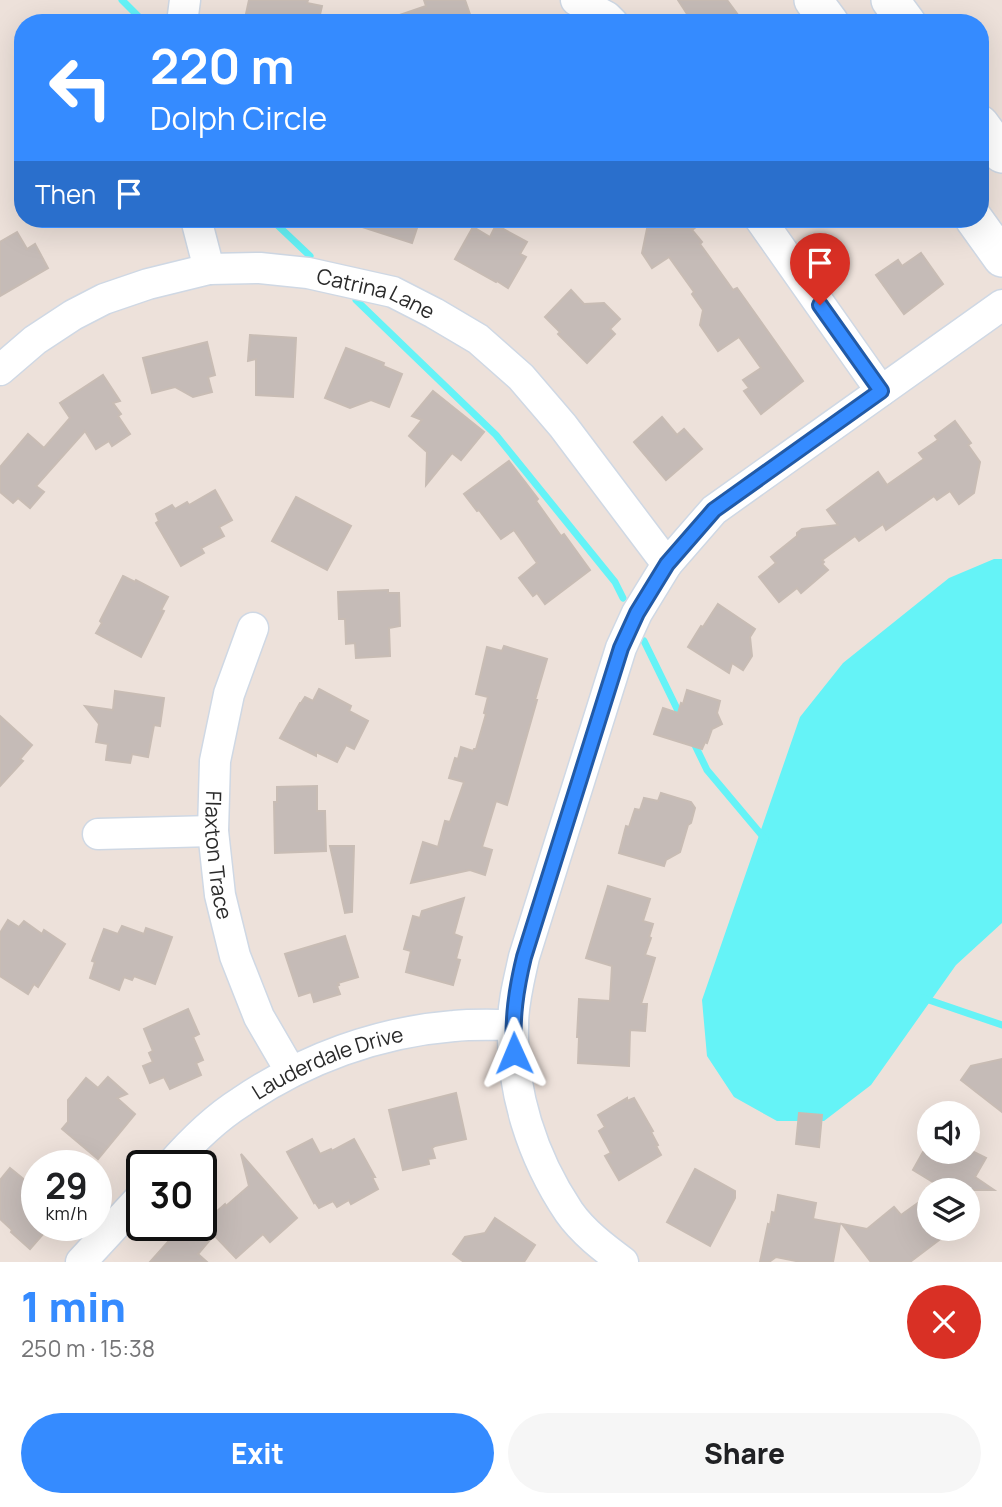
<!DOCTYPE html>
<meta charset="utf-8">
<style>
:root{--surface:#fff;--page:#f6f6f6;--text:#202124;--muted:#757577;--accent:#358bff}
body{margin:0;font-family:Manrope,sans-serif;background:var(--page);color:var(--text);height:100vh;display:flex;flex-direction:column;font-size:26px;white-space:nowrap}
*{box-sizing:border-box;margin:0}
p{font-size:23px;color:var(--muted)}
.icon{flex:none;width:38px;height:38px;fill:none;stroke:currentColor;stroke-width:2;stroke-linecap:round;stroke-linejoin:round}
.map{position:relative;height:1262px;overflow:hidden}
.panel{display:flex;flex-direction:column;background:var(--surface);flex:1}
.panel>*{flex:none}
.top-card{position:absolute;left:14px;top:14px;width:975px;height:214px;border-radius:28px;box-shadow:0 7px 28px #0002;background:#358bff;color:#fff;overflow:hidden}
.tools{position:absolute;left:917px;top:1101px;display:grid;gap:14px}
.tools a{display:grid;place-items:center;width:63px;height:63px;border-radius:50%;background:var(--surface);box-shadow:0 7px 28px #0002;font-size:35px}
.speed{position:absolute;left:21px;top:1150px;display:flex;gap:14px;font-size:35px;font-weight:700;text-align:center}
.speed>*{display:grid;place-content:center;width:91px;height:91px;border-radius:50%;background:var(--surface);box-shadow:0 7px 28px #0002;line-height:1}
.speed small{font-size:18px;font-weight:400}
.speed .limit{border:4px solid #111;border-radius:10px;background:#fff;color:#111}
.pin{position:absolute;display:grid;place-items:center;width:60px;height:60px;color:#fff;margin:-72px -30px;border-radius:50% 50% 50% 0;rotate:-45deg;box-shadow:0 0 7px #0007}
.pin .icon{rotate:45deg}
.me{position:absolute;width:77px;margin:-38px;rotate:359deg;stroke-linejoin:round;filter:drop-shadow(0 0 5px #0008)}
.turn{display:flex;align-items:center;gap:24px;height:147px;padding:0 21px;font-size:32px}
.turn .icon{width:91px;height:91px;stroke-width:2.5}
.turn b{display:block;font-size:49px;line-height:60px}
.then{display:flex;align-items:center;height:66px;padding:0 21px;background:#0003;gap:14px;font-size:26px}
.round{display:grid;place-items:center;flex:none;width:74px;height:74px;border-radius:37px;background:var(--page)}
.overview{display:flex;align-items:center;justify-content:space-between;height:119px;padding:0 21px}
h1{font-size:42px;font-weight:800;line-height:52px;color:var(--accent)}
.cta{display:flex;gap:14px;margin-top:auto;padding:14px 21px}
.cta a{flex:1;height:80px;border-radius:42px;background:var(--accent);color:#fff;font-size:28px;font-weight:800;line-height:80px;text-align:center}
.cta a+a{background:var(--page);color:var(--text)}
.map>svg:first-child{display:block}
.water{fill:#65f3f7}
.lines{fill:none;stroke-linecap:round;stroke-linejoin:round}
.stream{stroke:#65f3f7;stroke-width:7}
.building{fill:#c5bbb7;stroke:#c8bcb4;stroke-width:2}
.minor-casing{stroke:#cfd8e4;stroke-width:33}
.tertiary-casing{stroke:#cfd8e4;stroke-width:40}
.minor{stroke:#fff;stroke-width:30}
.tertiary{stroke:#fff;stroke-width:37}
.route-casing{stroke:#225aa6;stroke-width:18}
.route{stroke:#358bff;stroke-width:12}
.labels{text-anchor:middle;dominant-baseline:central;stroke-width:5;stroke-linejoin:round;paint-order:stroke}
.street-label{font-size:21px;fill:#2a2a2a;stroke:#fff}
</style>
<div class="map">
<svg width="1002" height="1262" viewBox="0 0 1002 1262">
<rect width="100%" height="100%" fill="#ede1da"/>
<polygon class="water" points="994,559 1002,559 1002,923 956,965 871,1085 824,1121 777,1121 734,1097 707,1056 702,1000 800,717 843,663 949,578"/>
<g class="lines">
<g class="stream">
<polyline points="122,0 145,23"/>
<polyline points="271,219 310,256"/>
<polyline points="356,300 496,435 615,582 623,598"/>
<polyline points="644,641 682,719"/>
<polyline points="692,739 707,770 765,839"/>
<polyline points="923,998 1002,1025"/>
</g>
</g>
<g class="building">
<polygon points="249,0 308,0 307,3 322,6 318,23 244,23"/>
<polygon points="424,0 465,0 473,23 388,23 388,19 426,6"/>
<polygon points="678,0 727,0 744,23 693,23"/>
<polygon points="351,219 420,219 412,243 350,223"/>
<polygon points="649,219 707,219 692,230 702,242 700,244 733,290 737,288 803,381 761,414 744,391 749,388 743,380 761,368 739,337 718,351 700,325 703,310 692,294 694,292 669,257 652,268 642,253"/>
<polygon points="496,225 527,242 520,254 526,257 508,288 497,281 496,282 455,259 473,227 490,237"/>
<polygon points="17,232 27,249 35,244 48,268 0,296 0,242"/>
<polygon points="921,253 943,284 904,314 876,275 898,260 902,266"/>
<polygon points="571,290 584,304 604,303 620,319 610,329 615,334 587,363 558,334 560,332 545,317"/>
<polygon points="250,335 296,338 293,397 256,395 256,359 248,361"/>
<polygon points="207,342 215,375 208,377 212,392 193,397 175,387 152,393 143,358"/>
<polygon points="346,348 384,363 383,366 402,374 389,407 371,400 350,408 325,398"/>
<polygon points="103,375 120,401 113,403 121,414 118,416 130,434 112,446 109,441 96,449 85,431 36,486 44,492 30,508 18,498 13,503 0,492 0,467 28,434 44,448 70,418 60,403"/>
<polygon points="433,391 484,432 461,460 452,453 426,485 427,452 409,436 422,420 412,416"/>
<polygon points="662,417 677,435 684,429 702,449 666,480 634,442"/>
<polygon points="955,421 971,443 968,445 980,462 974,493 959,504 950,491 937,500 934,496 886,530 883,524 859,541 855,536 822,560 824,562 822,564 828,570 801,593 797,588 779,602 759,577 776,563 771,557 797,536 797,533 802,529 838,525 827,510 878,472 887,485 924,459 919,453 938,440 935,436"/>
<polygon points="509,461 538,499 536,501 561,536 564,534 590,570 545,604 537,593 533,596 519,578 537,563 514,530 501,539 479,510 477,511 464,494"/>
<polygon points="215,490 232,520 219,527 224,536 201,548 204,553 181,566 156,523 159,521 156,514 172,505 175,509 187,502 189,505"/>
<polygon points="296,497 351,526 327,570 272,541"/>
<polygon points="123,576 135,582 136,580 168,597 161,610 164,611 141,657 96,633 102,623 100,621"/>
<polygon points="388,590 388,593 399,593 400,626 389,628 390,656 356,658 355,643 346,644 345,619 339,619 338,592"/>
<polygon points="718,604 755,629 750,637 752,656 743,670 732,663 729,673 688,647 701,626 703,627"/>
<polygon points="504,646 547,659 535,700 537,700 507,805 496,801 482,847 492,850 485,875 470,870 411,883 423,842 438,847 445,821 450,822 464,782 449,778 455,758 458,759 461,747 473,751 474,749 476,749 486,714 484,713 488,697 476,694 487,647 502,651"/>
<polygon points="319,689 351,706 349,711 368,721 354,749 346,745 337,762 316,752 316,756 280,738 300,703 301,703 305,697 313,701"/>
<polygon points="687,690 720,701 717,713 722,724 712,729 707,743 705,742 702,749 654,734 663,708 678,713 681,703 683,704"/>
<polygon points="115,691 164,698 160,726 154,725 148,757 132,754 130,763 106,760 108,744 96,742 99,724 85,706 113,710"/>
<polygon points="0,716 32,745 20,759 23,761 0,786"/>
<polygon points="317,786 317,811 325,811 326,851 275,853 274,802 277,802 277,787"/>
<polygon points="661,793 691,802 695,808 691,823 688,825 680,852 666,860 664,866 619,853 626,826 629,827 635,809 640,810 644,798 658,801"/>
<polygon points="330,846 354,846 352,912 345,913"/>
<polygon points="608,886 650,899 643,921 653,924 649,937 651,938 645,955 655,958 641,1004 647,1004 645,1031 630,1030 629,1066 578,1063 579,1037 577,1037 579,999 610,1001 612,966 586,958"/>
<polygon points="464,898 454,934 462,937 456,959 460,960 453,985 406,972 411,951 404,949 413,916 420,918 422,911"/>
<polygon points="8,920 19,927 24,921 42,934 44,930 65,944 38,987 34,984 28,994 0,976 0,933"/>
<polygon points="122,926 144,934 146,928 172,937 155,984 134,976 132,980 124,977 119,990 90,978 95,962 92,961 104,929 118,934"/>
<polygon points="345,936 358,977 338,983 339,985 337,986 340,994 314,1002 311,992 299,996 285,954"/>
<polygon points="188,1009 199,1034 193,1037 203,1060 196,1063 201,1075 170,1089 164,1077 150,1083 143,1066 153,1062 149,1053 153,1051 144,1029"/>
<polygon points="1002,1059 1002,1112 961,1080 971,1066"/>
<polygon points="108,1077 127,1094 117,1098 135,1114 98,1159 62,1129 68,1122 68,1100 86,1078 98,1088"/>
<polygon points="456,1093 466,1139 435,1146 432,1148 435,1158 428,1159 429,1164 403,1170 389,1110"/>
<polygon points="627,1098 627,1101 634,1098 653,1131 651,1132 658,1145 656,1146 661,1155 619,1180 605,1156 611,1153 599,1131 605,1127 598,1115"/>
<polygon points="799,1113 822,1115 819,1147 796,1144"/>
<polygon points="312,1139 320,1154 331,1149 332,1151 354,1139 375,1177 372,1177 378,1189 351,1204 349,1200 337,1207 333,1201 319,1208 315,1202 314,1203 287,1152"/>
<polygon points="923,1152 974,1152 986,1158 975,1177 994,1190 946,1190 913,1170"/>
<polygon points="241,1154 297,1218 270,1242 263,1234 236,1258 214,1235 198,1254 207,1262 150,1262 175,1234 183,1241 225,1204 226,1206 249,1186"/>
<polygon points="10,1168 37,1190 37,1225 51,1225 30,1249 11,1232 12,1230 0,1219 0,1180"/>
<polygon points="695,1169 735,1191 735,1198 710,1246 667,1222"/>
<polygon points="778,1195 816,1203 813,1219 840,1224 833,1262 801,1262 776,1257 769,1262 760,1262 768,1224 770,1225 772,1212 775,1213"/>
<polygon points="918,1203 929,1218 929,1228 937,1228 943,1237 910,1262 871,1262 842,1224 867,1229 894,1207 901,1215"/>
<polygon points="495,1218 535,1245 524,1262 464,1262 453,1254 465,1237 485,1233"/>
</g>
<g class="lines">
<g class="minor-casing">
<g id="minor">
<polyline points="576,0 607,17 613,23"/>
<polyline points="182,23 185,0"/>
<polyline points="196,219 209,269"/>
<polyline points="760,219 881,391"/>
<path id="s1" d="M0 370 35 340 73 315 104 299 148 284 209 269 260 268 308 273 393 292 434 313 478 339 521 377 563 426 667 564"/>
<path id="s2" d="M253 628 229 694 215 761 213 831 220 895 235 956 259 1017 291 1072"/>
<polyline points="98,834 213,831"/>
<path id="s3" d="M170 1166C191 1142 214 1119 241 1102 304 1059 378 1032 454 1026 473 1024 493 1025 513 1025"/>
<polyline points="81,1262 142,1196"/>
<path d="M623 1262C604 1248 583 1232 569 1212 532 1157 511 1091 513 1025 513 1002 519 980 524 957L621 648 637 613 667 564 714 510 1002 305"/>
</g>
</g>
<g class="tertiary-casing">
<g id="tertiary">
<polyline points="813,0 830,23"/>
<polyline points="890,0 907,23"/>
<polyline points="980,124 1002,154"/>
<polyline points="974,219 1002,258"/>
</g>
</g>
<use href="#minor" class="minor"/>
<use href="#tertiary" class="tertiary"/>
</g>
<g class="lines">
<g class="route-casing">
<path id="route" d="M514 1053C512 1018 516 990 524 957L621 648 637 613 667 564 714 510 881 391 820 305"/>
</g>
<use href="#route" class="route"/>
</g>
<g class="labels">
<g class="street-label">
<text stroke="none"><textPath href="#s1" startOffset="406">Catrina Lane</textPath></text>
<text stroke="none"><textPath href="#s2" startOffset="233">Flaxton Trace</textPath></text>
<text stroke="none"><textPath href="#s3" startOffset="192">Lauderdale Drive</textPath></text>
</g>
</g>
</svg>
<div class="tools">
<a><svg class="icon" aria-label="sound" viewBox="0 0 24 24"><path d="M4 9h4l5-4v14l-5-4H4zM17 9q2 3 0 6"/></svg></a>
<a><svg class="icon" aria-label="layers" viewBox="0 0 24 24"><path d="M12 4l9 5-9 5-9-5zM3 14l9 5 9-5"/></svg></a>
</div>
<div class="speed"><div>29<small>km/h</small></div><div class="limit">30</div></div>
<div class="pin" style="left:820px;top:305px;background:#d93025"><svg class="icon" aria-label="arrive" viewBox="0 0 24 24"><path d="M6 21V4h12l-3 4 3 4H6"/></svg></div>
<svg class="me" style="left:514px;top:1053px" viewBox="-20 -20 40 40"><path d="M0-17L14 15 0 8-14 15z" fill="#358bff" stroke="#fff" stroke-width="4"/></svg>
<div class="top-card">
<div class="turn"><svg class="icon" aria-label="left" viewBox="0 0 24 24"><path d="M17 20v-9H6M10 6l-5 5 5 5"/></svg><div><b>220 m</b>Dolph Circle</div></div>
<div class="then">Then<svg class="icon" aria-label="arrive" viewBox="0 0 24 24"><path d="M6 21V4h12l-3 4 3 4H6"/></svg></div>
</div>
</div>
<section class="panel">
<div class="overview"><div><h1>1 min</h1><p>250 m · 15:38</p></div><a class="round" style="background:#d93025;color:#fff"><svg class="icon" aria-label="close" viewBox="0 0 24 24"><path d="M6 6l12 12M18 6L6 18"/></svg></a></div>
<div class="cta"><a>Exit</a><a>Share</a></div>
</section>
